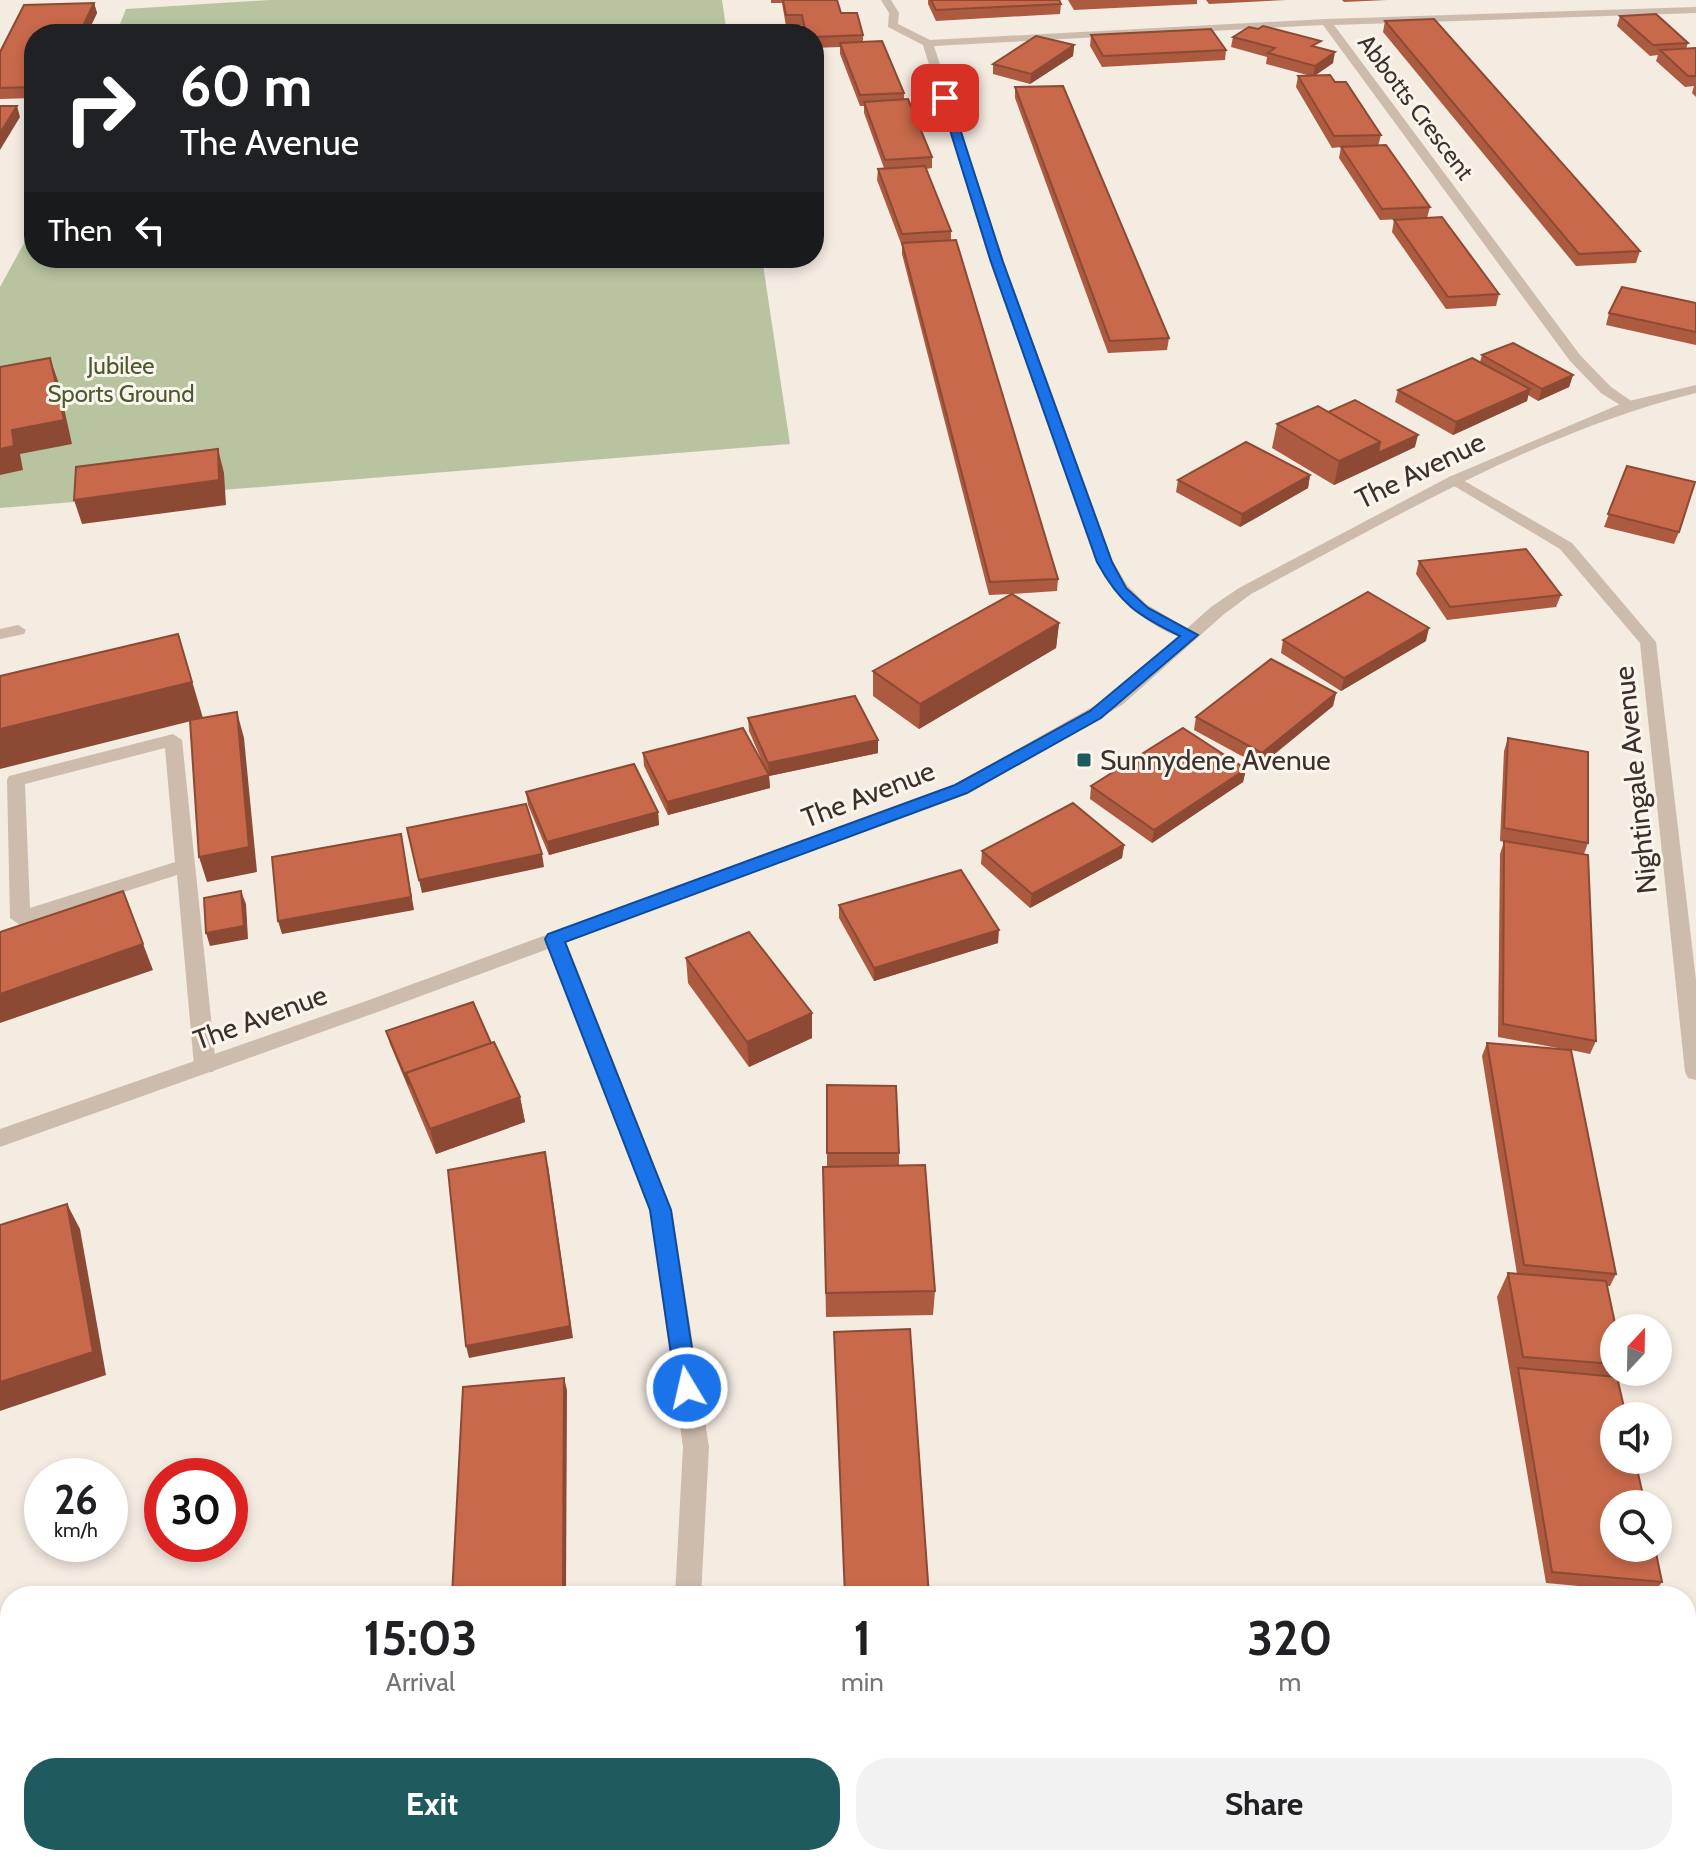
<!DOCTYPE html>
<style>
:root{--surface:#fff;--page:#f2f2f2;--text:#202124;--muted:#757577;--accent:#1f5a5e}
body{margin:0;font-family:Cabin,sans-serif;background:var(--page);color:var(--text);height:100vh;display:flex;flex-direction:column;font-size:30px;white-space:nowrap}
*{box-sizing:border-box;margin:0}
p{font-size:26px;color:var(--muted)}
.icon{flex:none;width:44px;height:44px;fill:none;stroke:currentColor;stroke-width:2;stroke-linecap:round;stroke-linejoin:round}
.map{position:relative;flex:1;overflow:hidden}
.details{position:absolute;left:0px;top:1586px;width:1696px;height:280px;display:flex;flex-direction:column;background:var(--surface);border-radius:32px 32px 0 0;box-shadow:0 4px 12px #0003}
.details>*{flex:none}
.top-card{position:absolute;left:24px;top:24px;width:800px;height:244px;border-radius:32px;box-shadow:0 4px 12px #0003;background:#202124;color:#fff;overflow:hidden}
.needle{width:52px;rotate:22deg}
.controls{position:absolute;left:1600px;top:1314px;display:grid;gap:16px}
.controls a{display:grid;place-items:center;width:72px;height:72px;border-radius:50%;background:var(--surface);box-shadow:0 4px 12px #0003;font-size:40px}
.speed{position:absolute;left:24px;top:1458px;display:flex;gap:16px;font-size:40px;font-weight:700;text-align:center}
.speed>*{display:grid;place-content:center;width:104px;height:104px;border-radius:50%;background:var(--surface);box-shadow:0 4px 12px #0003;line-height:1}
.speed small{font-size:20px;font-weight:400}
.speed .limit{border:12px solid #d22;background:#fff;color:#111}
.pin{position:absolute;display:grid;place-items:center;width:68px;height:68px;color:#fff;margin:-34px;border-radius:16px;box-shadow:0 4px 12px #0006}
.me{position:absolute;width:88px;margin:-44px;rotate:351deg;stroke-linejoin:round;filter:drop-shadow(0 0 6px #0008)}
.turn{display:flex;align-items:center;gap:28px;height:168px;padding:0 24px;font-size:36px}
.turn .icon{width:104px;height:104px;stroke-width:2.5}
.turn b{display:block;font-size:56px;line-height:68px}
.then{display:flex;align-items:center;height:76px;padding:0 24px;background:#0003;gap:16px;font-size:30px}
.eta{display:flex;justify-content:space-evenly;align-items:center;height:136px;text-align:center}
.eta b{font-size:48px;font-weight:700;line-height:56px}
.cta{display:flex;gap:16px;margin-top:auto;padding:16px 24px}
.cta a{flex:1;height:92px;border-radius:32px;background:var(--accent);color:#fff;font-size:32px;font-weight:700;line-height:92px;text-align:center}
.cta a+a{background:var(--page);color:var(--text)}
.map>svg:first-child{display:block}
.green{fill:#b8c4a0}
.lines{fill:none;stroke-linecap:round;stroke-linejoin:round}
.service{fill:#cdbbac;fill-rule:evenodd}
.minor{fill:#cdbbac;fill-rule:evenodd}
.tertiary{fill:#cdbbac;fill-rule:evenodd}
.wall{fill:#ac5a40}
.shaded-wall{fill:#8c4a34}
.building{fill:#c8694b;stroke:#8c4a34;stroke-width:2}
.route{fill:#1a73e8;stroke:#114b97;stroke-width:2}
.poi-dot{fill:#1f5a5e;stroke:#fbf5ee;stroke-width:3}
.labels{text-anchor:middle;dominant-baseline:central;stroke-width:6;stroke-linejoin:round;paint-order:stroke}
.far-street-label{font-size:24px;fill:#3b302b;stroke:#fbf5ee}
.far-park-label{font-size:24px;fill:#4a5a2e;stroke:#fbf5ee}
.street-label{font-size:28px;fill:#3b302b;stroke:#fbf5ee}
.poi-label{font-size:28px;fill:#3b302b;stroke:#fbf5ee;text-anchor:start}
</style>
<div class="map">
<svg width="1696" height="1866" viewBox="0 0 1696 1866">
<rect width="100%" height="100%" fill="#f4ebe1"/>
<g class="green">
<polygon points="269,0 722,0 727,34 116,34 126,9"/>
<polygon points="34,225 34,258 762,258 790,444 0,508 0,287"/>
</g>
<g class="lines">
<g class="service">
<polygon points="18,625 26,630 24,634 0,639 0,629"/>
<path d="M173 734 182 740 216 1066 213 1072H197L194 1066 177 875 20 925 10 918 7 780 9 776ZM165 748 175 862 30 908 25 784Z"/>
</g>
<g class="minor">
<path d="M881 0H891L899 13 898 24 930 40 1326 19 1696 7V13L1334 25 1580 355 1611 387 1637 405 1625 408 1601 393 1570 361 1323 25 934 46 1004 262 1113 562 1127 585 1146 604 1198 635 1190 640C1148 629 1118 599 1097 562L990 262 923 45 888 27 889 13Z"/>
<polygon points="1454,475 1572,543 1656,642 1696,980 1696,1080 1688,1078 1685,1072 1640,643 1560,549 1449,483 1449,477"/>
<polygon points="555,932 565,939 672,1210 709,1447 701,1596 675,1596 683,1447 650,1210 545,939"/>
<rect x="658" y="1856" width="30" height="10"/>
</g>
<path class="tertiary" d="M1696 385V393C1538 432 1394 518 1251 594L1223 615 1122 705 968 793 383 1010 0 1147V1129L369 1000 954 785 1110 697 1211 607 1239 588 1449 477 1625 402Z"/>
</g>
<g class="wall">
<polygon points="771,0 837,0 841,13 863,35 863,42 904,93 904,100 932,157 932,168 926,169 951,231 951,241 1058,579 1057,591 1012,594 1059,623 1056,648 919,729 873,696 873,671 1011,594 989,595 902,254 902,246 877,180 878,169 884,168 864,113 864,106 860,106 840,54 840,47 814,48 814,34 804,34 802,25 786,26 782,3 771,3"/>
<polygon points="928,0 1059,0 1061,4 1060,14 936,21 928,4"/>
<polygon points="1068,0 1197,0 1197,4 1074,10"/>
<polygon points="1206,0 1286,0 1209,4"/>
<polygon points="1342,0 1387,0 1344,2"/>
<polygon points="94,3 97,13 87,34 34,34 34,98 0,99 0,52 24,5"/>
<polygon points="1620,16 1688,43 1686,49 1696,48 1696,97 1692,93 1694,86 1685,87 1656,61 1658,55 1650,56 1617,26"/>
<polygon points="1385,21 1640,251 1636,263 1576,266 1383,32"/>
<polygon points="1091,35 1226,50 1225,60 1102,67 1090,46"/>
<polygon points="1233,37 1320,48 1333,63 1314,76 1335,82 1381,135 1378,146 1430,207 1427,218 1380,220 1339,158 1341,147 1332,148 1296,87 1298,76 1311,76 1266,64 1267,57 1231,47"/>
<polygon points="1074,45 1073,56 1030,84 993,74 993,64"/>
<polygon points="1015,87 1169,338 1167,350 1108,353 1015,98"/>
<polygon points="1394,220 1499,294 1496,306 1446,309 1392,232"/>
<polygon points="1696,303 1696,345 1606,325 1609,313"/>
<polygon points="1482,355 1573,375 1569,387 1538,401 1528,395 1527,401 1453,435 1395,402 1398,390 1480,362"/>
<polygon points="1328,412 1415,447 1334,485 1272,448 1277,424"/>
<polygon points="1627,466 1679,532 1674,544 1604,527"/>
<polygon points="1310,475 1308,488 1240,527 1176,492 1178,480"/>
<polygon points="1419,561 1561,595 1556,607 1447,620 1416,574"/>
<polygon points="1283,640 1426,641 1341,691 1281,653"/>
<polygon points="1336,693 1333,706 1260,766 1194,730 1196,717"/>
<polygon points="748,718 878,753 769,776 770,788 668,815 644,766 643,753 765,768 749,731"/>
<polygon points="1508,738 1588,843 1584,854 1596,1041 1590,1054 1571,1050 1616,1274 1610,1286 1607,1286 1614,1328 1614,1372 1620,1372 1617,1377 1662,1582 1654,1593 1546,1583 1497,1297 1508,1273 1517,1274 1482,1056 1487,1043 1569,1050 1498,1037 1500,854 1504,842 1500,841 1504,751"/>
<polygon points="1246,769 1243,782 1152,843 1090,799 1091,786"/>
<polygon points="526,792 658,812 659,825 549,855 528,805"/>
<polygon points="1124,845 1122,858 1030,908 981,864 982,851"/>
<polygon points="839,905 998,943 874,981 839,918"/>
<polygon points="686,958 812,1038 749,1067 688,983"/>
<polygon points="386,1031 520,1097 525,1122 436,1154 390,1044"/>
<polygon points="827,1085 899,1153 899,1165 935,1291 933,1315 826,1317 823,1167 875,1166 827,1166"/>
<polygon points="1605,1856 1686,1856 1696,1866 1608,1866"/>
</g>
<g class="shaded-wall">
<polygon points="94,3 97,13 87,34 79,34"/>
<polygon points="1074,45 1073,56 1030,84 1031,74"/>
<polygon points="1335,52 1333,63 1313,77 1315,66"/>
<polygon points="17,106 20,117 0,150 0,133"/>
<polygon points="50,358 58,381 72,444 20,454 23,470 0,475 0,449"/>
<polygon points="1573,375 1569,387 1538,401 1542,389"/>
<polygon points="1530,389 1527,401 1453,435 1456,422"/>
<polygon points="1418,435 1415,447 1375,466 1378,453"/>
<polygon points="1380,442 1375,466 1334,485 1339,461"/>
<polygon points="218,449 224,473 226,505 82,524 74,500"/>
<polygon points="1310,475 1308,488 1240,527 1242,514"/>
<polygon points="1059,623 1056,648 919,729 920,704"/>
<polygon points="1429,628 1426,641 1341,691 1344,678"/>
<polygon points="178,634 203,718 0,769 0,729"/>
<polygon points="1336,693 1333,706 1260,766 1262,753"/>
<polygon points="237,712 244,738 257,872 207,882 199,857"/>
<polygon points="878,740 878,753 769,776 770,788 668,815 667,802 769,775 768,763"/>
<polygon points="1246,769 1243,782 1152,843 1154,830"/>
<polygon points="658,812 659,825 549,855 547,842"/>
<polygon points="401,834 414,910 282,934 278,921"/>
<polygon points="1124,845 1122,858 1030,908 1032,894"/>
<polygon points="542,854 544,867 422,893 419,880"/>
<polygon points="123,891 153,970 0,1023 0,994"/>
<polygon points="241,891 246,904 248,939 210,946 206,933"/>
<polygon points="999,930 998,943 874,981 874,968"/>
<polygon points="812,1013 812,1038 749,1067 747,1042"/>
<polygon points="520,1097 525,1122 436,1154 430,1129"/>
<polygon points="548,1165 573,1338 469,1358 466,1346"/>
<polygon points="67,1204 80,1229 106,1375 0,1411 0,1382"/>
<polygon points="564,1378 567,1390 566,1596 563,1596"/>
</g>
<g class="building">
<polygon points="783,0 837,0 841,13 857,13 863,35 814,37 814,34 806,34 802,15 786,15"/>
<polygon points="931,0 1059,0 1061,4 936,10"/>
<polygon points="94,3 79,34 34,34 34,87 0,88 0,52 24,5"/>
<polygon points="1656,14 1688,43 1653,45 1620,16"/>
<polygon points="1434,19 1640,251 1579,254 1385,21"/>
<polygon points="1263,26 1321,41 1312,46 1335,52 1315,66 1268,53 1275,48 1233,37 1249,27 1258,29"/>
<polygon points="1211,29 1226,50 1103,56 1091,35"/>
<polygon points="1036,36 1074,45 1031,74 993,64"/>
<polygon points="882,41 904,93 860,95 840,43"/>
<polygon points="1696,48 1696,76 1688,76 1660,50"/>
<polygon points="1330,75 1335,82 1346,82 1381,135 1334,136 1298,76"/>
<polygon points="1063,86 1169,338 1110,341 1015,87"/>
<polygon points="908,99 932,157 885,160 864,102"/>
<polygon points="0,106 17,106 0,133"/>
<polygon points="1386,145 1430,207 1382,209 1341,147"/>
<polygon points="925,166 951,231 902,234 878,169"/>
<polygon points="1442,217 1499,294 1448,297 1394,220"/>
<polygon points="956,240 1058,579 990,582 902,243"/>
<polygon points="1622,287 1696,303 1696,332 1609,313"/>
<polygon points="1513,343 1573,375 1542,389 1482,355"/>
<polygon points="50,358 64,420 12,430 14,446 0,449 0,367"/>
<polygon points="1472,358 1530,389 1456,422 1398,390"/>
<polygon points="1355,400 1418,435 1378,453 1380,442 1328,412"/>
<polygon points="1318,406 1380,442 1339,461 1277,424"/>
<polygon points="1246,442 1310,475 1242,514 1178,480"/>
<polygon points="218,449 219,480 74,500 76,467"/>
<polygon points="1627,466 1695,482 1679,532 1608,514"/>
<polygon points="1526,549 1561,595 1450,607 1419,561"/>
<polygon points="1368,592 1429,628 1344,678 1283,640"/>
<polygon points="1012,594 1059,623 920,704 873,671"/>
<polygon points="178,634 192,682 0,729 0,676"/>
<polygon points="1271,659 1336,693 1262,753 1196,717"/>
<polygon points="855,696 878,740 768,763 748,718"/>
<polygon points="237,712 249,847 199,857 190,720"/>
<polygon points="743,728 769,775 667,802 643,753"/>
<polygon points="1183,728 1246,769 1154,830 1091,786"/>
<polygon points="1508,738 1588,752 1588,843 1504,828"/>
<polygon points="634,764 658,812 547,842 526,792"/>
<polygon points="1073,803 1124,845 1032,894 982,851"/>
<polygon points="526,804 542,854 419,880 407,828"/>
<polygon points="401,834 411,897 278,921 272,857"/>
<polygon points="1504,841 1588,855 1596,1041 1503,1024"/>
<polygon points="961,870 999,930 874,968 839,905"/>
<polygon points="123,891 143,944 0,994 0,932"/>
<polygon points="241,891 244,926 206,933 204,898"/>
<polygon points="749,932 812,1013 747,1042 686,958"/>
<polygon points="473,1002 491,1043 406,1073 409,1085 386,1031"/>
<polygon points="494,1042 520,1097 430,1129 406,1073"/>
<polygon points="1487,1043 1571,1050 1616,1274 1524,1265"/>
<polygon points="827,1085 896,1086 899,1153 827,1153"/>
<polygon points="545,1152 570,1326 466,1346 448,1170"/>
<polygon points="925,1165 935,1291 826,1293 823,1167"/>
<polygon points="67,1204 93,1352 0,1382 0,1225"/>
<polygon points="1508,1273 1606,1281 1616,1328 1614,1328 1614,1364 1523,1357"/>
<polygon points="910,1329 929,1596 845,1596 834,1332"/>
<polygon points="1518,1368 1617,1377 1626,1416 1614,1416 1614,1460 1635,1460 1645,1504 1614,1504 1614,1548 1655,1548 1662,1582 1552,1572"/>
<polygon points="564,1378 563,1596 452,1596 463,1387"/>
<polygon points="1686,1696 1696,1729 1696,1783 1686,1783"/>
<polygon points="1686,1783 1696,1783 1696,1866 1629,1866 1626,1856 1686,1856"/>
<polygon points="856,1856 1003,1856 1004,1866 856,1866"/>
<polygon points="541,1859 542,1866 495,1866"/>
</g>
<path class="route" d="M945 95 950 98 1003 262 1112 562 1126 588 1148 608 1198 635 1101 718 967 793 565 942 671 1210 698 1388 695 1395 687 1398 679 1395 676 1388 650 1210 545 939 548 934 955 785 1090 711 1180 636C1137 615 1120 604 1097 562L991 262 940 98Z"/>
<rect class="poi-dot" x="1076" y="752" width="16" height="16" rx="4"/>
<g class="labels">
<g class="far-street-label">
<text transform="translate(1416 107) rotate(53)">Abbotts Crescent</text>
</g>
<g class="far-park-label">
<text x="121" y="365">Jubilee<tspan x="121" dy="28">Sports Ground</tspan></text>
</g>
<g class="street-label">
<text transform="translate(1420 470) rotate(-26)">The Avenue</text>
<text transform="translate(1635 780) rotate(-96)">Nightingale Avenue</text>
<text transform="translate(868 794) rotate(-21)">The Avenue</text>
<text transform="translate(260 1017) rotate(-20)">The Avenue</text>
</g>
<g class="poi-label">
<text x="1100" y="760">Sunnydene Avenue</text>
</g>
</g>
</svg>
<div class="controls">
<a><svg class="needle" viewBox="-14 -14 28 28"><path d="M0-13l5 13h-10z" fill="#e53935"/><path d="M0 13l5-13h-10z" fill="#757577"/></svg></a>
<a><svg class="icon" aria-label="sound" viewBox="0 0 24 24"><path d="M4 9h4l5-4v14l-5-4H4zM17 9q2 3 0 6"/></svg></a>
<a><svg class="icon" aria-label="search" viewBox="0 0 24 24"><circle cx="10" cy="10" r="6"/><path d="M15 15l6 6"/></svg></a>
</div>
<div class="speed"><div>26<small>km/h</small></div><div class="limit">30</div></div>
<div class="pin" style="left:945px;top:98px;background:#d93025"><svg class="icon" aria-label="arrive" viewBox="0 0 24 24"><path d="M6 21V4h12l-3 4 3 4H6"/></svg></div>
<svg class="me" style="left:687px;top:1388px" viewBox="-20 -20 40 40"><circle r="17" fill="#1a73e8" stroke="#fff" stroke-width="3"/><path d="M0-11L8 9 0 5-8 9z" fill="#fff"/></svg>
<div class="top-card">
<div class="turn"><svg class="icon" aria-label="right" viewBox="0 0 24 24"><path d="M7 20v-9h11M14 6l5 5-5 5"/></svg><div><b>60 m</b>The Avenue</div></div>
<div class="then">Then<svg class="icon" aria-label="left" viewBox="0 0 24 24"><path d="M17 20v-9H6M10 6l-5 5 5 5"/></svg></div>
</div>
<section class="details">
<div class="eta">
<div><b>15:03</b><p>Arrival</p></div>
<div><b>1</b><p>min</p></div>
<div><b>320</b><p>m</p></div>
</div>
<div class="cta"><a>Exit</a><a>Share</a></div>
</section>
</div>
